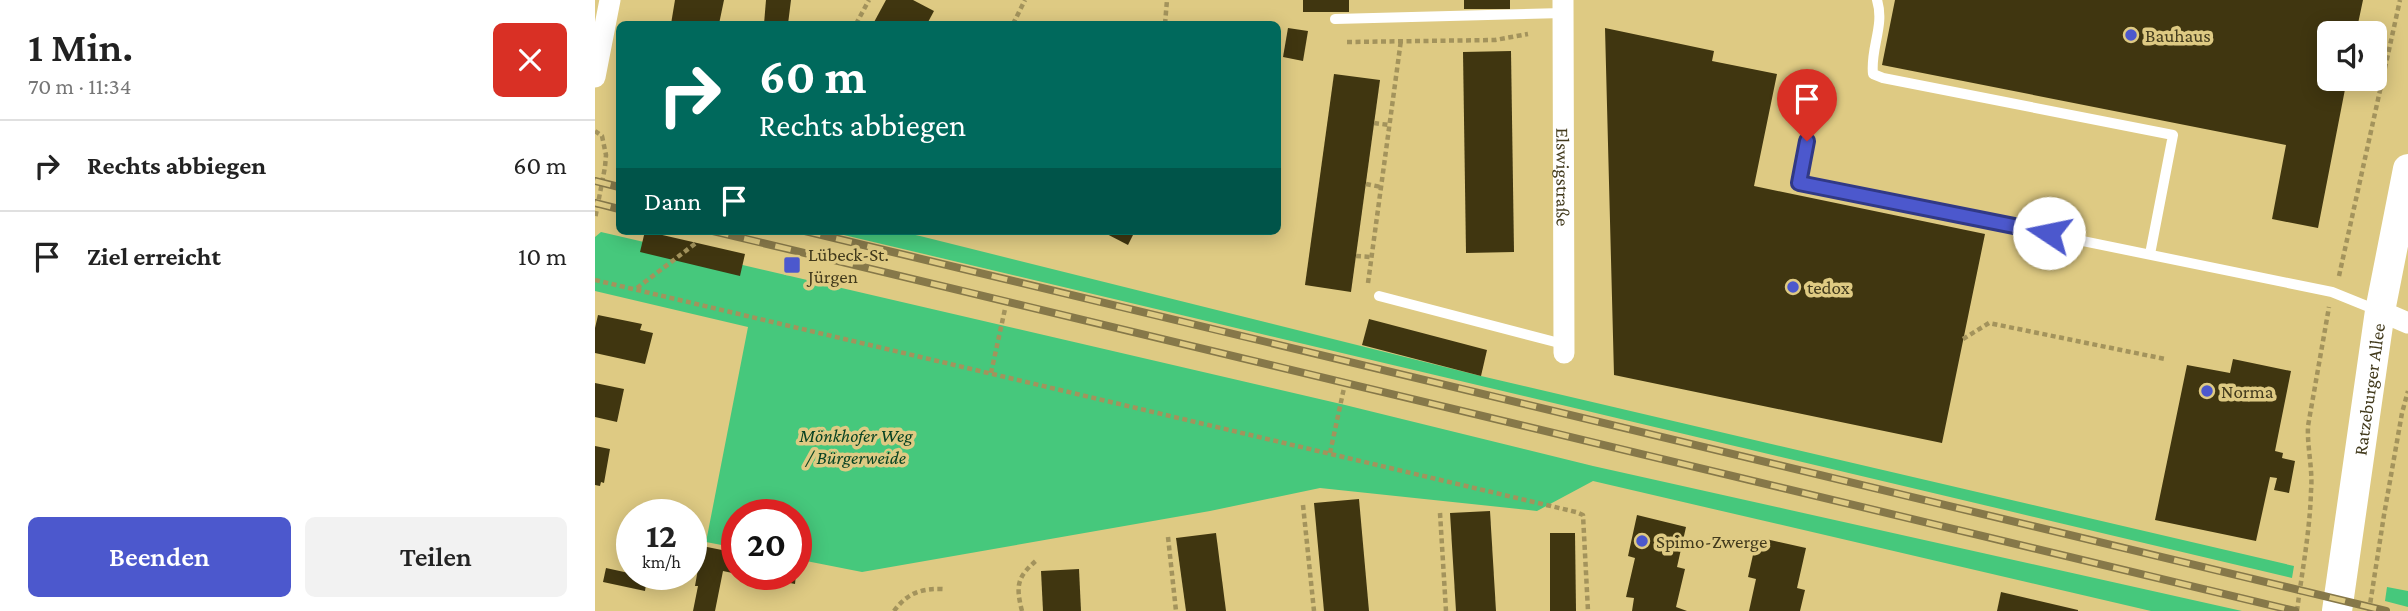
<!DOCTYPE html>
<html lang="de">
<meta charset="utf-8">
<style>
:root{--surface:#fff;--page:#f2f2f2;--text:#222;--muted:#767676;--line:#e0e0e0;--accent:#4c58cd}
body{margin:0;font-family:"Crimson Pro",serif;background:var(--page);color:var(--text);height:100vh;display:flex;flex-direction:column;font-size:26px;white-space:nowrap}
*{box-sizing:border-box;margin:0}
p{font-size:23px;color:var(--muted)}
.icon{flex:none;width:38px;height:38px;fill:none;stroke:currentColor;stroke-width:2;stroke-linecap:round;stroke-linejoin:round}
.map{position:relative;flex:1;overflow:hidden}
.details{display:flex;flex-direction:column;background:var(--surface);width:595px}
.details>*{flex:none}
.banner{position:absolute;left:21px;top:21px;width:665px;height:214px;border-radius:10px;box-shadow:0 4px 18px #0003;background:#00695c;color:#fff;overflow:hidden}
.controls{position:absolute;left:1722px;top:21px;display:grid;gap:14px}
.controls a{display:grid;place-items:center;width:70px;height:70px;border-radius:10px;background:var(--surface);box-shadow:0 4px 18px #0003;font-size:35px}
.speed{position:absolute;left:21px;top:499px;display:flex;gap:14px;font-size:35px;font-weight:700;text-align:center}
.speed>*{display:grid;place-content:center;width:91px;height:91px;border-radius:50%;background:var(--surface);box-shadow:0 4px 18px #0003;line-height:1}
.speed small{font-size:18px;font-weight:400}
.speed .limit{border:10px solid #d22;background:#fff;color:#111}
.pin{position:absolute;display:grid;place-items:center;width:60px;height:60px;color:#fff;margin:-72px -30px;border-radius:50% 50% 50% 0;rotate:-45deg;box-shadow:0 0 7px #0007}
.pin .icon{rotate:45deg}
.me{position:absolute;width:77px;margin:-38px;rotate:281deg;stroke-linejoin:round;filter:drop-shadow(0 0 5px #0008)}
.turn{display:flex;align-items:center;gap:24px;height:147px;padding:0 28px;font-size:32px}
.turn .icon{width:91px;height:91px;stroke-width:2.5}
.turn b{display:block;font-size:49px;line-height:60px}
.then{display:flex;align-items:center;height:66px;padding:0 28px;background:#0003;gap:14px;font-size:26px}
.round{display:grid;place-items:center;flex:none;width:74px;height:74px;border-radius:10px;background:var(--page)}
.summary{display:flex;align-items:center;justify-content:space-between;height:119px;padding:0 28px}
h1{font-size:42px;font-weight:600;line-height:52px}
.action{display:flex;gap:14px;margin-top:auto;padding:14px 28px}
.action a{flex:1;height:80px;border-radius:10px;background:var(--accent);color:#fff;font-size:28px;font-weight:600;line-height:80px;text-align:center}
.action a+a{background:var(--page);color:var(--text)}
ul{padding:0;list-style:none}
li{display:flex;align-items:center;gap:21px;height:91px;padding:0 28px;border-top:2px solid var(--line)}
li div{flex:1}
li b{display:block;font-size:26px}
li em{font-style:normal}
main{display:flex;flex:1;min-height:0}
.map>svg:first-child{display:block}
.green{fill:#46c87c}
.building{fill:#403610}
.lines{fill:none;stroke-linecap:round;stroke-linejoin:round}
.path{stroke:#a3935c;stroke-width:4.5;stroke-dasharray:5 3.5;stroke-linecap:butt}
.service{stroke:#fff;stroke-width:10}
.minor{stroke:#fff;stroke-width:21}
.secondary{stroke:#fff;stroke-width:30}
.rail-casing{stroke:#867849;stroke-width:8}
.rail{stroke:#deca83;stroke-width:5;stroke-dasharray:16;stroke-linecap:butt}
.route-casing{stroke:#313985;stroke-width:18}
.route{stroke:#4c58cd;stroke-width:12}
.poi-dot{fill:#4c58cd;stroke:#deca83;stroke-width:2.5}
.labels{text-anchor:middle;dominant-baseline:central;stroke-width:7;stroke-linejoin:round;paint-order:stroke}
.poi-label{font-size:19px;fill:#423a1c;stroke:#deca83;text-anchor:start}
.street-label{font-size:19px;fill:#423a1c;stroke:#deca83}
.park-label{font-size:19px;font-style:italic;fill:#084223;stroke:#deca83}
</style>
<main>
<section class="details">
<div class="summary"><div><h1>1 Min.</h1><p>70 m · 11:34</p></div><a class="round" style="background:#d93025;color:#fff"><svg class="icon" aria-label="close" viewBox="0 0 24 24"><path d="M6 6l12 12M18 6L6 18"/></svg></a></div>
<ul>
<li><svg class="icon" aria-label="right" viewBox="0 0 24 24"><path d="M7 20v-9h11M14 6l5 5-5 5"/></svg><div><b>Rechts abbiegen</b></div><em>60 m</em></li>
<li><svg class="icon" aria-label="arrive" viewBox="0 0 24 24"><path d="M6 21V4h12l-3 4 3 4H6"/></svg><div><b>Ziel erreicht</b></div><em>10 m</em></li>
</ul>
<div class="action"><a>Beenden</a><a>Teilen</a></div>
</section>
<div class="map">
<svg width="1813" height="611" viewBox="0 0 1813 611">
<rect width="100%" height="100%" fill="#deca83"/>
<g class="green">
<polygon points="232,231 302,231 325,236 886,376 1699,566 1697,578"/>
<polygon points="6,232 746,404 998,466 1647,611 1556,611 998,481 942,511 725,488 615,511 267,572 201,559 201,514 142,514 142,548 111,542 153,327 0,291 0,237"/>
<polygon points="1792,587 1813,591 1813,607 1790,601"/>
</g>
<g class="building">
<polygon points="80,0 129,0 124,24 76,24"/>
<polygon points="171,0 196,0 193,24 169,24"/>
<polygon points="291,0 318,0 339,11 332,24 278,24"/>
<rect x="708" y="0" width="46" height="12"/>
<rect x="869" y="0" width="46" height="9"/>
<polygon points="1300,0 1768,0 1761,33 1734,33 1734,79 1752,79 1723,228 1677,219 1691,145 1287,65"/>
<polygon points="693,28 713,31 708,61 688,57"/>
<polygon points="1010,28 1119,51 1117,61 1182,74 1159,186 1390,234 1347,443 1019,375"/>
<polygon points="916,51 919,252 871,253 868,52"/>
<polygon points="739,74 785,80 756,292 710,285"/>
<polygon points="50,231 150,254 145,276 45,252"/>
<polygon points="506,231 540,231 533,245"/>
<polygon points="3,315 47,324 45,330 58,333 50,364 0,353 0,328"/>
<polygon points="774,319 892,350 886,376 767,345"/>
<polygon points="1638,359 1696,371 1680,451 1688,453 1687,458 1700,461 1694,493 1679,490 1682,478 1675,477 1661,541 1560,520 1592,365 1635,373"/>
<polygon points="0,383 29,389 22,422 0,417"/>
<polygon points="0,446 15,449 9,483 6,482 5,486 0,485"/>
<polygon points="764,499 774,611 729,611 719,503"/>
<polygon points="895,511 901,611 861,611 855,513"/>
<polygon points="1042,515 1091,527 1082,567 1090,569 1081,607 1092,611 1037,611 1039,598 1031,597 1040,558 1033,556"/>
<polygon points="621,533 631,611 591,611 581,538"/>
<polygon points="955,533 980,533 981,611 955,611"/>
<polygon points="1162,537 1211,548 1202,588 1210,590 1205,611 1154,611 1161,579 1153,577"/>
<polygon points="107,546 142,553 142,574 128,571 120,611 98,611 103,586 100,586"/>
<polygon points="11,568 52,577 50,591 8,582"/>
<polygon points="484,569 486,611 448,611 446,571"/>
<polygon points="151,574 201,574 200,584"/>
<polygon points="1406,592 1483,610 1483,611 1402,611"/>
</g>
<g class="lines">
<g class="path">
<polyline points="261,24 274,0"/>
<polyline points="418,24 430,0"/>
<polyline points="570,24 572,0"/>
<polyline points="752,42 900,40 933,34"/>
<polyline points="779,123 794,125"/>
<polyline points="0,131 7,136 11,155 10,167 0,219"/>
<polyline points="771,184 786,187"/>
<polyline points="761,256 776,257"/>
<polyline points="1744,276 1805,0"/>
<polyline points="0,280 981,512 988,515 993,611"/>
<polyline points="773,283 806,40"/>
<polyline points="42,288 101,243"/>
<polyline points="1368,339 1394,323 1570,359"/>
<polyline points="396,373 410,309"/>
<polyline points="735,453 749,388"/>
<polyline points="708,505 719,611"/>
<polyline points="845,513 851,611"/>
<polyline points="573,537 581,611"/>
<path d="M299 611C312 593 327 588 348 589"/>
<path d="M427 611C420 584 423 576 443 559"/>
<path d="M1702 611C1707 571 1715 531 1716 491 1718 469 1712 448 1713 426L1734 307"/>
<polyline points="1774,611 1789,515 1807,413 1813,391"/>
</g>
<g class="service">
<path d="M1282 0C1290 26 1275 48 1278 74L1288 78 1578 135 1555 254"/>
<polyline points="740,19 968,13"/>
<polyline points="1212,141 1204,183 1737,292 1784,311"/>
<polyline points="784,296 968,344"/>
</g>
<g class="minor">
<path id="s1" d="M968 0 969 353"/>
<polyline points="0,77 15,0"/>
<polyline points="1785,311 1813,323"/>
</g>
<path class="secondary" id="s2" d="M1742 611 1785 311 1813 169"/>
<g class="rail-casing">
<g id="rail">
<polyline points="0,181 24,187"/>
<polyline points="0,203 24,209"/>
<polyline points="118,231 1700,611"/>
<polyline points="210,231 1791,611"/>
</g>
</g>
<use href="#rail" class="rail"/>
</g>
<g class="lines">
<g class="route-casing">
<polyline id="route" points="1212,141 1204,183 1454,233"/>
</g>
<use href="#route" class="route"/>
</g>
<g class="poi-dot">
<circle cx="1536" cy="35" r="7"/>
<rect x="188" y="256" width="18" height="18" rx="3.5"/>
<circle cx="1198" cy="287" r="7"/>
<circle cx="1612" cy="391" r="7"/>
<circle cx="1047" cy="541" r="7"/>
</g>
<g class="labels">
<g class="poi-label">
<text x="1550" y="35">Bauhaus</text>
<text x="213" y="254">Lübeck-St.<tspan x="213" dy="22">Jürgen</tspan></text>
<text x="1212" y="287">tedox</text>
<text x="1626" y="391">Norma</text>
<text x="1061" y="541">Spimo-Zwerge</text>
</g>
<g class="street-label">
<text stroke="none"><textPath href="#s1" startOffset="177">Elswigstraße</textPath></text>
<text stroke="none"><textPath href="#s2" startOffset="224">Ratzeburger Allee</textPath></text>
</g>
<g class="park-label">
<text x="261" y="435">Mönkhofer Weg<tspan x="261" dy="22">/ Bürgerweide</tspan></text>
</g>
</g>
</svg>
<div class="controls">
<a><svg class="icon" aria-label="sound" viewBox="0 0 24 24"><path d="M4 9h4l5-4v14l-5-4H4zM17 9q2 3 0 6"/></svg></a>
</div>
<div class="speed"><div>12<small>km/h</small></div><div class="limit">20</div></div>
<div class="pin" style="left:1212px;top:141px;background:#d93025"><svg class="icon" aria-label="arrive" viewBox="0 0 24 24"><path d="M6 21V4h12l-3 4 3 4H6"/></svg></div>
<svg class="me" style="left:1454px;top:233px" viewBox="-20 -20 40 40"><circle r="19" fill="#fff"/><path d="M0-13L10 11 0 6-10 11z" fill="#4c58cd"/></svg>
<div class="banner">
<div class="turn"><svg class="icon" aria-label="right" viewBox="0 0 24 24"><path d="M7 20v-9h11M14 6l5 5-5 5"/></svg><div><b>60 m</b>Rechts abbiegen</div></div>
<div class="then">Dann<svg class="icon" aria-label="arrive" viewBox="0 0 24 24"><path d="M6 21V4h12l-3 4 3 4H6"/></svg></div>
</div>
</div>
</main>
